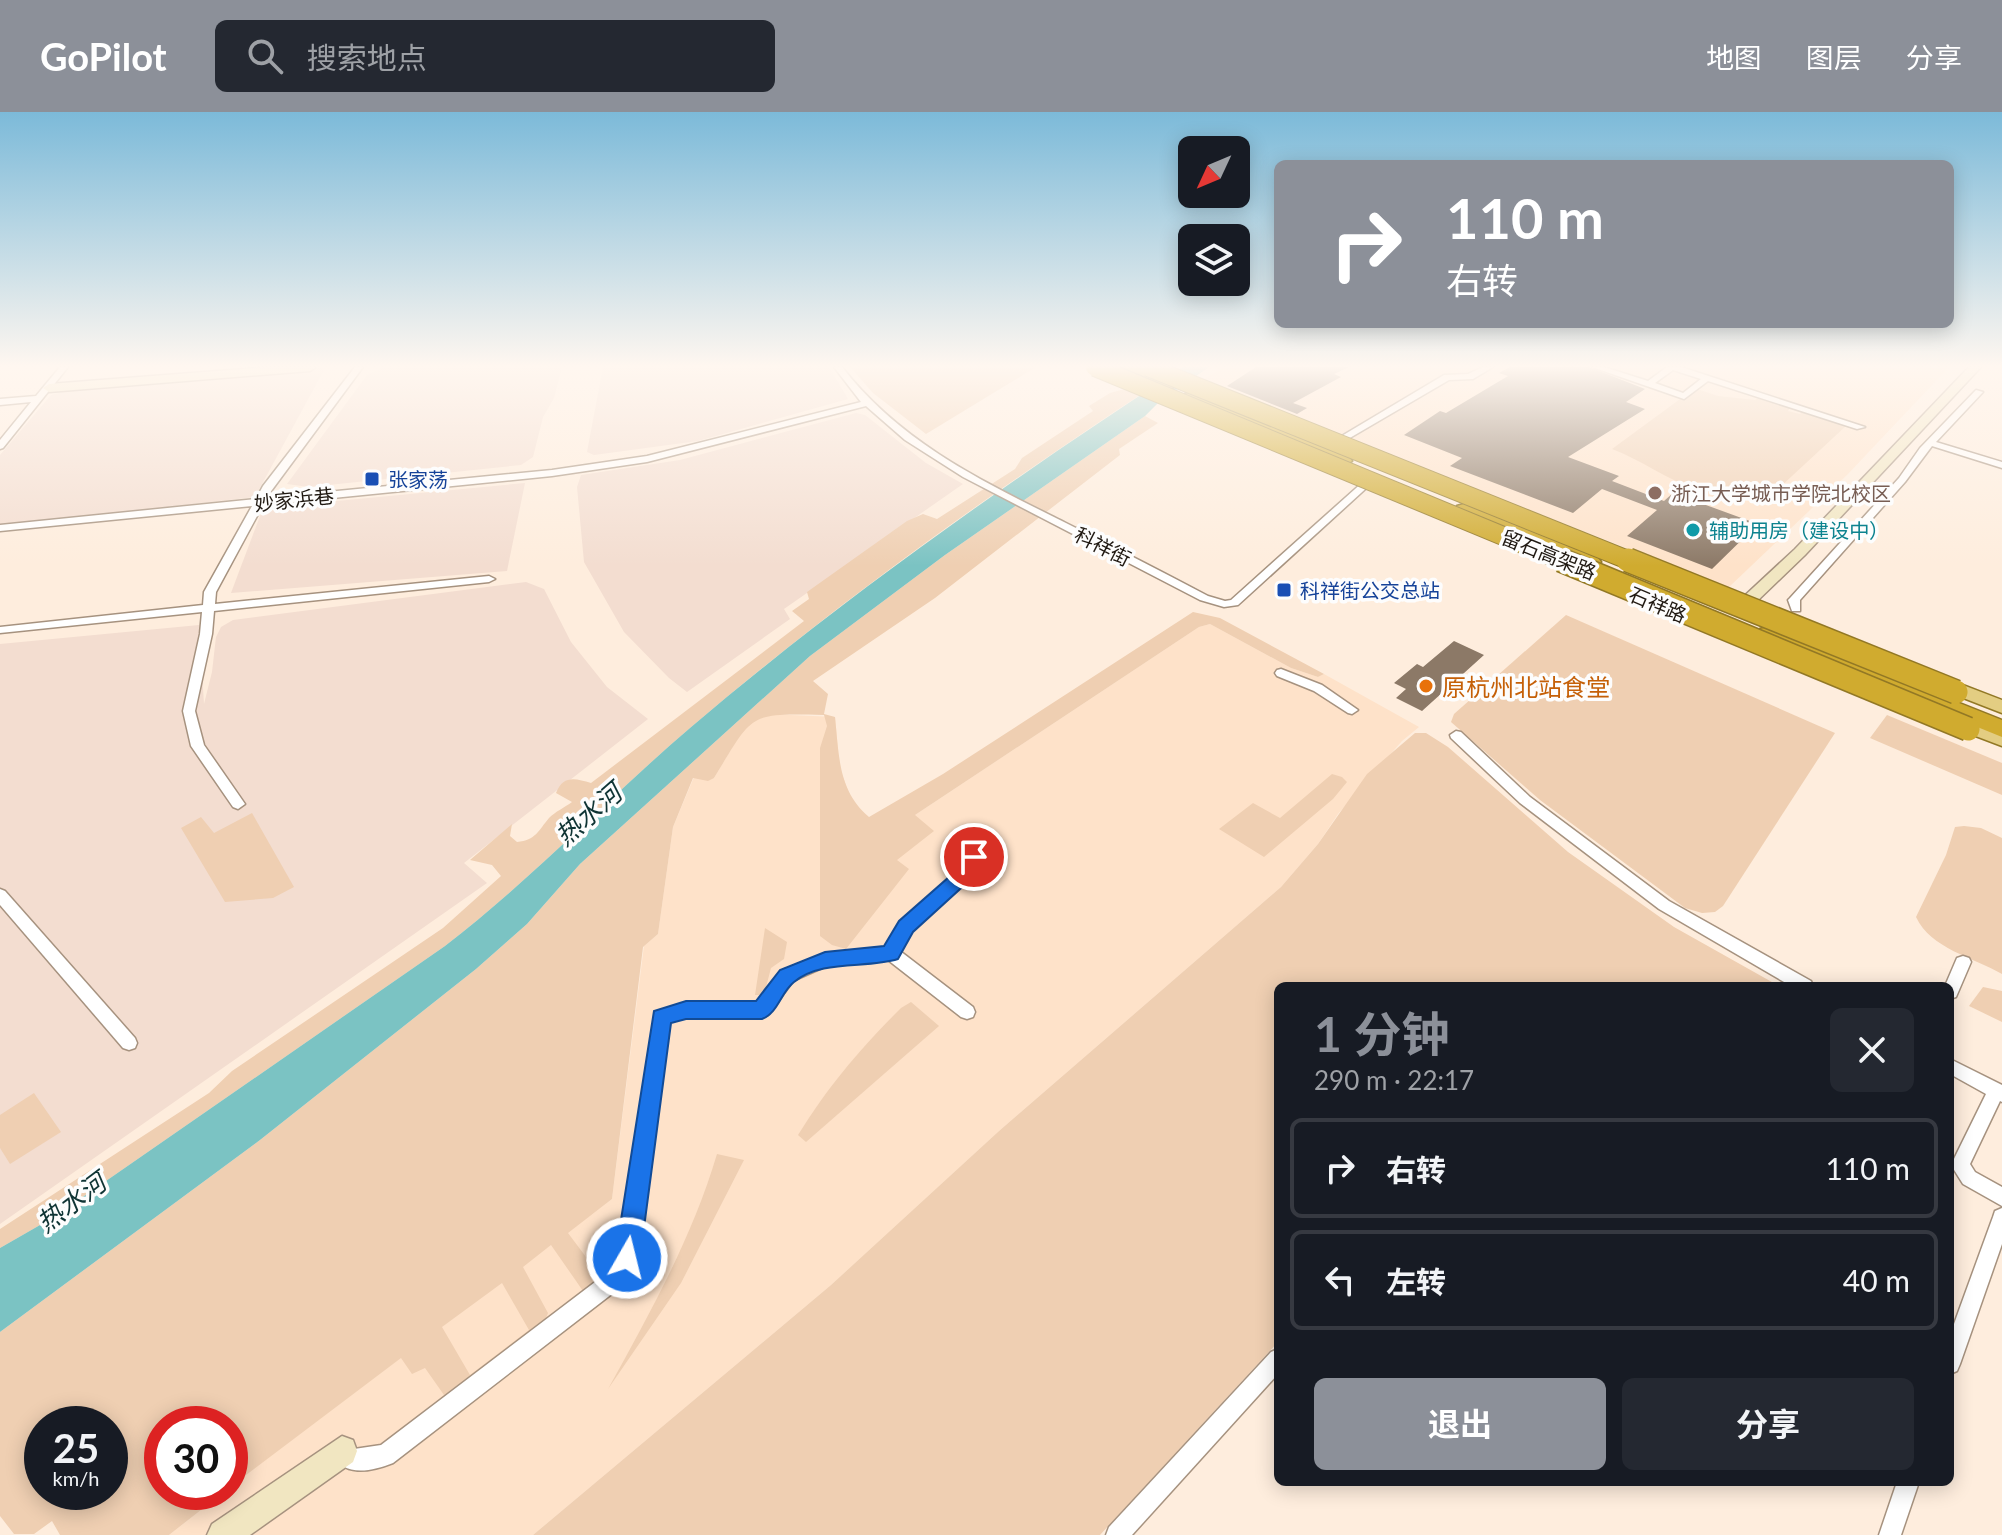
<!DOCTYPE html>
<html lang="zh">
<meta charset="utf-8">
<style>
:root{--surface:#171b24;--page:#242831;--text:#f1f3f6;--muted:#9ea1a6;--line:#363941;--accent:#8c9099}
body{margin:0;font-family:Lato,"Noto Sans SC",sans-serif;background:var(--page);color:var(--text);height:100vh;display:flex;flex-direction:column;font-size:30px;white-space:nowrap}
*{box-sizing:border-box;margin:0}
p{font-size:26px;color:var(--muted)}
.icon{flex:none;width:44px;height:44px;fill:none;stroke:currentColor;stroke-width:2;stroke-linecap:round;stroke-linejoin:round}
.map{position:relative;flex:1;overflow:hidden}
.details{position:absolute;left:1274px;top:870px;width:680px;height:504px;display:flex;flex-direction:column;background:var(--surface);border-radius:12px;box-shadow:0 4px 20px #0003}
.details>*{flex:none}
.guide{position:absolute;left:1274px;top:48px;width:680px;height:168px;border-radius:12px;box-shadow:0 4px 20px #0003;background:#8c9099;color:#fff;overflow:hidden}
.needle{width:52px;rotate:226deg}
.fabs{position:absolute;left:1178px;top:24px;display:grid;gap:16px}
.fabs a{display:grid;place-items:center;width:72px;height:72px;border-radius:12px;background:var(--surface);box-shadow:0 4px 20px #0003;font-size:40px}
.speed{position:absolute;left:24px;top:1294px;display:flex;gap:16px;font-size:40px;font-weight:700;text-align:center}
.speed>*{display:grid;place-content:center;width:104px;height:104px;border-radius:50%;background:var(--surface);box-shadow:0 4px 20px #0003;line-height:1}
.speed small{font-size:20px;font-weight:400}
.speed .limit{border:12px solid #d22;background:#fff;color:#111}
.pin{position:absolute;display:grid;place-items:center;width:68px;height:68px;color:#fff;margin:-34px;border:4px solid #fff;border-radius:50%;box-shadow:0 2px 8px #0007}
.me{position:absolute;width:88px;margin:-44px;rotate:8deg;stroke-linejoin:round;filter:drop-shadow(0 0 6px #0008)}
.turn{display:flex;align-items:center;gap:28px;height:168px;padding:0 40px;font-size:36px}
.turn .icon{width:104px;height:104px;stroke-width:2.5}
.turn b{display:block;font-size:56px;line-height:68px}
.round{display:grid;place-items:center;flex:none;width:84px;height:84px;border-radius:12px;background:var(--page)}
.summary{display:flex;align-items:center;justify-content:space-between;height:136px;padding:0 40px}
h1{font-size:48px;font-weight:700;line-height:60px;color:var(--accent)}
.button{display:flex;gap:16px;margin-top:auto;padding:16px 40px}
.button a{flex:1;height:92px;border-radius:12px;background:var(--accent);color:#fff;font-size:32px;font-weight:700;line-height:92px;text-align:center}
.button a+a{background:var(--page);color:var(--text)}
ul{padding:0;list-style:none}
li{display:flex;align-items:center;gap:24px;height:100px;margin:0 16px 12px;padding:0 24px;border:4px solid var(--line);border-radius:12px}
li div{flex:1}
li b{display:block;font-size:30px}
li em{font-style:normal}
header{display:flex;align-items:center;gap:48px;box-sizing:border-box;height:112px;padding:0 40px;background:var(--accent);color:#fff}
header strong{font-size:38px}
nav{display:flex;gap:44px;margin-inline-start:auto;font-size:28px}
.search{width:560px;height:72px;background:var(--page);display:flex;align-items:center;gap:20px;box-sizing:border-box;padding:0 28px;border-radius:12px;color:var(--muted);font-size:30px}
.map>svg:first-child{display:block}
.built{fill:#fee2c9}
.industrial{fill:#f3ddd0}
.green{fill:#efcfb2;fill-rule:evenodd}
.water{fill:#7bc3c3}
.building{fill:#8c7967}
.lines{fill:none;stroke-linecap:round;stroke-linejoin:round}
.street-casing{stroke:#a6927f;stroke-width:3}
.secondary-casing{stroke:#a6927f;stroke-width:3}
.primary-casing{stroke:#927825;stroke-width:3}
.highway-casing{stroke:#927825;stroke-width:3}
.street{fill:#fff;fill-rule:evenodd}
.secondary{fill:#f1e6c1;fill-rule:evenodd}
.primary{fill:#e3cd82;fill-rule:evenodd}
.highway{fill:#d0ab2f;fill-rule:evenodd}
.highway-bridge-far1-casing{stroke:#927825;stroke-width:20;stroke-linecap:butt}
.highway-bridge-casing{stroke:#927825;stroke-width:26;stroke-linecap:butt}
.highway-bridge-far1{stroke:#d0ab2f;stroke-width:18}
.highway-bridge{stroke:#d0ab2f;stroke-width:23}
.route{fill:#1a73e8;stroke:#114b97;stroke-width:2}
.transit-dot{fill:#1a4fb4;stroke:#fdfdfd;stroke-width:3}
.education-dot{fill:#8d6e63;stroke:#fdfdfd;stroke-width:3}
.culture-dot{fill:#0f9aa8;stroke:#fdfdfd;stroke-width:3}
.food-dot{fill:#e8710a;stroke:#fdfdfd;stroke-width:3}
.labels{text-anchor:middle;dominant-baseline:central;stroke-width:7;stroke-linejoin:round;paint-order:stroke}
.far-transit-label{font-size:20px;fill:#164399;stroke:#fdfdfd;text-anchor:start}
.far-education-label{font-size:20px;fill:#785e54;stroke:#fdfdfd;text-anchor:start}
.far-street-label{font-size:20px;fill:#201912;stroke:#fdfdfd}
.far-culture-label{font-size:20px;fill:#0d838f;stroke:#fdfdfd;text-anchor:start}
.food-label{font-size:24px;fill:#c56008;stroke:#fdfdfd;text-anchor:start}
.water-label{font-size:26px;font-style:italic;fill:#0f3434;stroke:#fdfdfd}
</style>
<header>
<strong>GoPilot</strong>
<div class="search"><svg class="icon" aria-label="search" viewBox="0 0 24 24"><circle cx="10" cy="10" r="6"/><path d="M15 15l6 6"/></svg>搜索地点</div>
<nav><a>地图</a><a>图层</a><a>分享</a></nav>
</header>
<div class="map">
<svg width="2002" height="1423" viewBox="0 0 2002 1423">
<rect width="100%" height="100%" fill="#feeddd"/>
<g class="built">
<polygon points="1223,255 1949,255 1848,362 1728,476 1201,269"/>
<polygon points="1210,512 1291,556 1318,565 1324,562 1419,615 1402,629 1338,702 1318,732 1281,775 999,1019 831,1173 533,1423 169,1423 224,1380 230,1380 230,1375 292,1327 612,1087 644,834 658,822 673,715 694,665 714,666 742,619 754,608 768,602 835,605 840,657 853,692 869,706 915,703 1199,515"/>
</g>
<g class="industrial">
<polygon points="282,255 325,256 255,385 0,414 0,343 51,283 83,274"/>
<polygon points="384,255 562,255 554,286 543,305 533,345 521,353 309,375 287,372 367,263"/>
<polygon points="603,255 829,255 848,287 698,329 594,343 587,340"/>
<polygon points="856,301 865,303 926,351 963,372 784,497 790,507 687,580 669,566 624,520 584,450 577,375 581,363 680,348"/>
<polygon points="525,371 507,459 231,481 263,396"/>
<polygon points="526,470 544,477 571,530 607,575 648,607 464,751 487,771 0,1112 0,532 199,513 204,592 212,560 216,525 221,515 233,508"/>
</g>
<g class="green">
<polygon points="850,255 1036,255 926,322 873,281"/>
<path d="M1128 276 1143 281C986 384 833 494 690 616 607 687 531 768 445 834L54 1105 0 1136V1117L209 981 232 959 443 816 501 764 492 753 470 748 512 712 510 724 517 730C536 728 538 719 549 706 555 700 565 695 572 690L556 681C563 663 575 666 591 671L804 509 792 499 809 487 807 480 907 409 923 402 937 407 1015 357 1022 346 1093 299 1089 294 1110 281Z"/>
<path d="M1700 278 1718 284 1755 288 1760 285 1791 294 1788 299 1800 302 1804 299 1847 313 1764 390C1742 382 1720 383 1697 377 1666 368 1642 348 1612 337L1691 279Z"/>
<path d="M1145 304 1158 311 1119 337 1120 343 935 486 813 569 828 582 824 602 835 605C839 643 838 679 869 705L943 662 1193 500 1220 506 1324 562 1318 565 1291 556 1210 512 1199 515 915 703 934 719 897 748 909 757 846 837 832 833 820 824V636L827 614 824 603C747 601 754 601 714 666L708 669 693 666 673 715 658 822 643 835 612 1087 568 1121 586 1145 615 1123C614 1149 605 1164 583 1179L551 1133 523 1155 548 1201 544 1211 454 1281 444 1283 425 1256 412 1262 401 1246 230 1375V1312H162V1380H224L169 1423H60L52 1409 34 1422H14L0 1404V1220L260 1028 476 857 527 812 580 752 810 544 945 443ZM502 1171 529 1218 470 1263 442 1215ZM42 1312H110V1380H42Z"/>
<polygon points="1566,503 1835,621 1723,794 1715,800 1702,801 1685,796 1540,688 1451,610 1454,602"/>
<polygon points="1887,603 2002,651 2002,683 1870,626"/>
<polygon points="1415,621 1426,621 1448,635 1568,740 1674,815 1779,874 1278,874 1278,1230 1100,1423 533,1423 831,1173 999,1019 1281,775 1318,732 1367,662"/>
<polygon points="1332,662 1342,665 1347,670 1333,687 1264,745 1219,717 1253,691 1280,706"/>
<polygon points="252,701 294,775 273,786 225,790 181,716 201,705 214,721"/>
<path d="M1964 714 1981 716 2002 726V862C1973 845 1931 837 1916 805L1946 743 1955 715Z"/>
<polygon points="765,816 787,830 784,847 771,856 764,883 755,883"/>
<polygon points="1983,875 2002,879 2002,910 1969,894"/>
<path d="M911 890 939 914 806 1030 798 1023C829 973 860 937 901 896Z"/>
<polygon points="34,981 61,1020 10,1052 0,1036 0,1003"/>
<path d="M717 1042 744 1048 681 1171 608 1277C650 1201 692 1126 717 1042Z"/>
</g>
<path class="water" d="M1183 255H1209L1159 290 1145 304 945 443 810 544 580 752 527 812 476 857 260 1028 0 1220V1136L54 1105 445 834C531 768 607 687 690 616 845 484 1012 367 1183 255Z"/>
<g class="building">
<polygon points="1256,255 1349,255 1334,262 1341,265 1293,291 1307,296 1297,302 1227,274"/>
<polygon points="1510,255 1589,255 1645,277 1626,290 1645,297 1568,345 1619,364 1612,369 1664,389 1673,381 1758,412 1712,457 1627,424 1657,398 1602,377 1573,401 1450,354 1462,346 1404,323 1440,299 1446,301 1508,264 1499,261"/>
<polygon points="1454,529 1484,543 1422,599 1396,586 1406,577 1394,571 1417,552 1423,555"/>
</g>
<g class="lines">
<g class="street-casing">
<g id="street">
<polygon points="60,255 68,255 3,336 0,337 0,328 31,290 0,293 0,287 36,284"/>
<path d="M355 255H363L266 386 552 358 647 344 861 290 834 255H842C901 331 982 369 1066 411 1114 435 1161 459 1208 484L1225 489 1231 488 1364 369 1372 371 1238 493 1224 495 1200 488 963 365 905 328 866 294 647 350 552 364 263 393 216 480 215 492 489 464 495 467 489 470 214 499 212 522 195 599 204 633 245 692 238 697 233 695 191 634 183 599 200 522 202 500 0 521V515L203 493 204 480 252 394 0 419V413L256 387 263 374Z"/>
<polygon points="1483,255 1493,255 1473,267 1449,268 1348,327 1340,325 1444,263 1468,262"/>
<path d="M1592 255H1604L1648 269 1667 255H1681L1865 315 1857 317 1708 269 1684 287ZM1673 258 1701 267 1683 281 1655 271Z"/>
<polygon points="1976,278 1983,280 1936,330 2002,350 2002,356 1932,334 1905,370 1800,488 1800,499 1792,499 1788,488 1790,486 1899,366 1920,336"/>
<polygon points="1281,557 1322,573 1358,598 1352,602 1348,601 1314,579 1277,564 1275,561 1277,558"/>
<polygon points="1456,619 1461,620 1530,685 1669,789 1811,869 1813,874 1791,874 1659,797 1520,691 1451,626 1450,623"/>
<path d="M974 740 979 741 981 745 970 766 911 819 900 839 973 895 975 900 973 905 967 907 961 905 888 848 827 854 793 869 768 903 762 905H686L670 910 637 1146 617 1178 393 1351C370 1360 342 1366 331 1339L334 1331 342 1328 354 1337 381 1333 603 1164 618 1143 656 901 686 891H758L781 859 825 842 886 835 901 811 960 758 969 741Z"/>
<polygon points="0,777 5,779 135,926 137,931 135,936 129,938 123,936 0,793"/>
<polygon points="1963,844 1969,846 1971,850 1956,885 1950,887 1950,874 1945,874 1957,846"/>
<polygon points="1950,947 2002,973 2002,990 2000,989 1970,1052 1975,1060 2002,1075 2002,1094 1963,1072 1951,1053 1986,982 1950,962"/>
<polygon points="2002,1096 2002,1132 1960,1252 1957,1259 1950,1262 1950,1223 1993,1105 1995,1099"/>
<polygon points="1278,1237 1278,1262 1132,1423 1106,1423 1109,1415 1271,1240"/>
<polygon points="1897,1370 1919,1370 1901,1423 1879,1423"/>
</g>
</g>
<g class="secondary-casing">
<g id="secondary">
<polygon points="268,255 316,255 310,259 49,280 43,276 49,272"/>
<polygon points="1969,255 1981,255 1805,443 1753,493 1741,493 1741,487 1795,437"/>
<polygon points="342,1324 353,1328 357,1339 353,1350 250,1423 207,1423 212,1412"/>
</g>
</g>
<g class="primary-casing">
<g id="primary">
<polygon points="1942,565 2002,588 2002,601 1935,575 1932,571 1935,567"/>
<polygon points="1951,600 2002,619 2002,634 1944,612 1941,607"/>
</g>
</g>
<g class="highway-casing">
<g id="highway">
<polygon points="1122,255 1144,255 1180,271 1172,276 1166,274"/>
<polygon points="1191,280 1349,345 1352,349 1343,354 1337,353 1185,288 1183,285 1185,282"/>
<polygon points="1464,392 1598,446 1601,450 1598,454 1584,454 1457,402 1455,398 1457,394"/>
<polygon points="1768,515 2002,608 2002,625 1760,527 1757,522 1760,517"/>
</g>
</g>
<use href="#street" class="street"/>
<use href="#secondary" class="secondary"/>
<use href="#primary" class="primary"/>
<use href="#highway" class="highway"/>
<g class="highway-bridge-far1-casing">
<g id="highway-bridge-far1">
<polyline points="1095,255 1566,450"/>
<polyline points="1148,255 1633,450"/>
</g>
</g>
<g class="highway-bridge-casing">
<g id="highway-bridge">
<polyline points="1561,448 1968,617"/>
<polyline points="1628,448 1956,580"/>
</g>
</g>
<use href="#highway-bridge-far1" class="highway-bridge-far1"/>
<use href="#highway-bridge" class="highway-bridge"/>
</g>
<linearGradient id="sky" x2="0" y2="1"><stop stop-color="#7cbad9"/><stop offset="0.56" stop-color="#fff7f0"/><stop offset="1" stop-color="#fff7f0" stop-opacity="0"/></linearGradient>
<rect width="2002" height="454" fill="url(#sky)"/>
<path class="route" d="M974 738 983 745 971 767 913 820 898 847C866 857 822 847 794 870 781 880 778 901 762 907H686L671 911 640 1146 636 1155 627 1159 618 1155 615 1146 654 899 686 889H756L780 858 825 840 884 834 899 809 958 757 967 740Z"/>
<g class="transit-dot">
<rect x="364" y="359" width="16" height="16" rx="4"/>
<rect x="1276" y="470" width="16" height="16" rx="4"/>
</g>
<circle class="education-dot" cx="1655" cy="381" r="8"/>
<circle class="culture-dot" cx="1693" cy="418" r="8"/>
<circle class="food-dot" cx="1426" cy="574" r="8"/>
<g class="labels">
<g class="far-transit-label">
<text x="388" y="367">张家荡</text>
<text x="1300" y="478">科祥街公交总站</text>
</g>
<g class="far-education-label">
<text x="1671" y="381">浙江大学城市学院北校区</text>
</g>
<g class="far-street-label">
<text transform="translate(294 387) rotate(-6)">妙家浜巷</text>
<text transform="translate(1103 434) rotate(27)">科祥街</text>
<text transform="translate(1549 442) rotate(22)">留石高架路</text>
<text transform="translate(1658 492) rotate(23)">石祥路</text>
</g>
<g class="far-culture-label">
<text x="1709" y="418">辅助用房（建设中）</text>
</g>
<g class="food-label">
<text x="1442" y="574">原杭州北站食堂</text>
</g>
<g class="water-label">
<text transform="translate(588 702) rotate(-41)">热水河</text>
<text transform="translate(71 1090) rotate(-37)">热水河</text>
</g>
</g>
</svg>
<div class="fabs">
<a><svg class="needle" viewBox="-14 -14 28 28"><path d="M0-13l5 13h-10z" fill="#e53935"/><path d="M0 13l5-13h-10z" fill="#9ea1a6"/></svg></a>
<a><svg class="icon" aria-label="layers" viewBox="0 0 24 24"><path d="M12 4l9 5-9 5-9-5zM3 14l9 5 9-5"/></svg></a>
</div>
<div class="speed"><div>25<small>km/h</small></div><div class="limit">30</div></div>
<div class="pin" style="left:974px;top:745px;background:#d93025"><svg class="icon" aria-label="arrive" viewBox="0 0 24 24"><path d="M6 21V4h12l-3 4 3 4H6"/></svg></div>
<svg class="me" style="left:627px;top:1146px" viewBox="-20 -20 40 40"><circle r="17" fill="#1a73e8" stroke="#fff" stroke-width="3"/><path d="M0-11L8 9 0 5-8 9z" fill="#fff"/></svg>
<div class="guide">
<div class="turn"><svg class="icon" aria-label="right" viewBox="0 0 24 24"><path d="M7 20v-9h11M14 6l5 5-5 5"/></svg><div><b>110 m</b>右转</div></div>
</div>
<section class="details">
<div class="summary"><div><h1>1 分钟</h1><p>290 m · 22:17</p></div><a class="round"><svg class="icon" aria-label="close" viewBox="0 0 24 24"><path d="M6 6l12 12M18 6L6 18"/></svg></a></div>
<ul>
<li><svg class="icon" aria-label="right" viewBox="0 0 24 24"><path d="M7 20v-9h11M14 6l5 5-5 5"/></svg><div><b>右转</b></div><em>110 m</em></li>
<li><svg class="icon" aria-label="left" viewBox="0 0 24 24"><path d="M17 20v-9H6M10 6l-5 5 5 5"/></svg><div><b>左转</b></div><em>40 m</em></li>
</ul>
<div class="button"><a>退出</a><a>分享</a></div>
</section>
</div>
